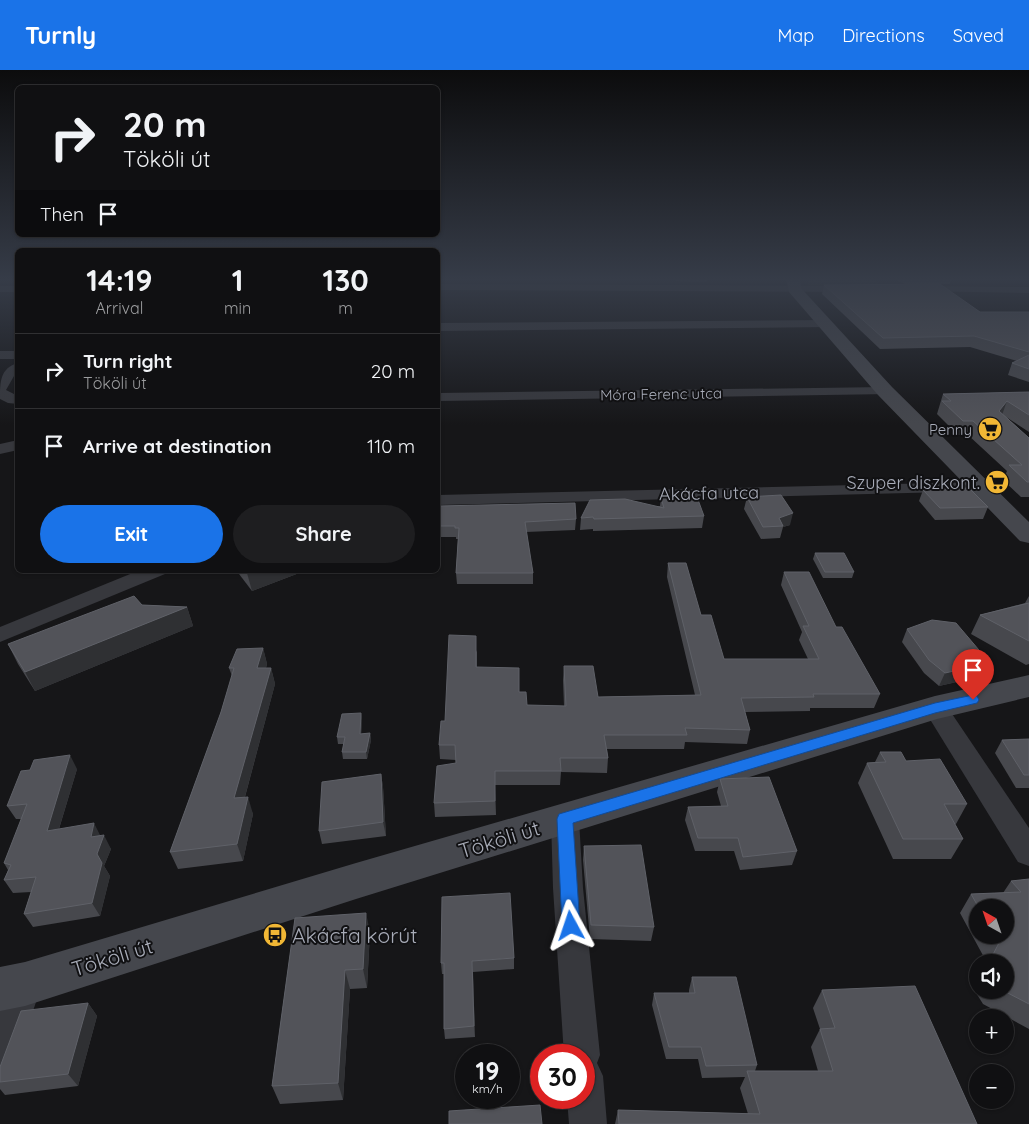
<!DOCTYPE html>
<meta charset="utf-8">
<style>
:root{--surface:#101012;--page:#1e1e20;--text:#f1f3f6;--muted:#9c9d9f;--line:#303032;--accent:#1a73e8}
body{margin:0;font-family:Quicksand,sans-serif;background:var(--page);color:var(--text);height:100vh;display:flex;flex-direction:column;font-size:19px;white-space:nowrap}
*{box-sizing:border-box;margin:0}
p{font-size:16px;color:var(--muted)}
.icon{flex:none;width:28px;height:28px;fill:none;stroke:currentColor;stroke-width:2;stroke-linecap:round;stroke-linejoin:round}
.map{position:relative;flex:1;overflow:hidden}
.details{position:absolute;left:15px;top:178px;width:425px;height:325px;display:flex;flex-direction:column;background:var(--surface);border-radius:8px;box-shadow:0 1px 4px #0004,0 0 0 1px var(--line)}
.details>*{flex:none}
.hud{position:absolute;left:15px;top:15px;width:425px;height:152px;border-radius:8px;box-shadow:0 1px 4px #0004,0 0 0 1px var(--line);background:#101012;color:var(--text);overflow:hidden}
.needle{width:32px;rotate:320deg}
.tools{position:absolute;left:969px;top:829px;display:grid;gap:10px}
.tools a{display:grid;place-items:center;width:45px;height:45px;border-radius:50%;background:var(--surface);box-shadow:0 1px 4px #0004,0 0 0 1px var(--line);font-size:25px}
.speed{position:absolute;left:455px;top:974px;display:flex;gap:10px;font-size:25px;font-weight:700;text-align:center}
.speed>*{display:grid;place-content:center;width:65px;height:65px;border-radius:50%;background:var(--surface);box-shadow:0 1px 4px #0004,0 0 0 1px var(--line);line-height:1}
.speed small{font-size:12px;font-weight:400}
.speed .limit{border:8px solid #d22;background:#fff;color:#111}
.pin{position:absolute;display:grid;place-items:center;width:42px;height:42px;color:#fff;margin:-51px -21px;border-radius:50% 50% 50% 0;rotate:-45deg;box-shadow:0 0 5px #0007}
.pin .icon{rotate:45deg}
.me{position:absolute;width:55px;margin:-28px;rotate:355deg;stroke-linejoin:round;filter:drop-shadow(0 0 4px #0008)}
.turn{display:flex;align-items:center;gap:18px;height:105px;padding:0 25px;font-size:22px}
.turn .icon{width:65px;height:65px;stroke-width:2.5}
.turn b{display:block;font-size:35px;line-height:42px}
.then{display:flex;align-items:center;height:48px;padding:0 25px;background:#0003;gap:10px;font-size:19px}
.eta{display:flex;justify-content:space-evenly;align-items:center;height:85px;text-align:center}
.eta b{font-size:30px;font-weight:700;line-height:35px}
.button{display:flex;gap:10px;margin-top:auto;padding:10px 25px}
.button a{flex:1;height:58px;border-radius:30px;background:var(--accent);color:#fff;font-size:20px;font-weight:700;line-height:58px;text-align:center}
.button a+a{background:var(--page);color:var(--text)}
ul{padding:0;list-style:none}
li{display:flex;align-items:center;gap:15px;height:75px;padding:0 25px;border-top:1px solid var(--line)}
li div{flex:1}
li b{display:block;font-size:19px}
li em{font-style:normal}
header{display:flex;align-items:center;gap:30px;box-sizing:border-box;height:70px;padding:0 25px;background:var(--accent);color:#fff}
header strong{font-size:24px}
nav{display:flex;gap:28px;margin-inline-start:auto;font-size:18px}
.map>svg:first-child{display:block}
.green{fill:#1e261f}
.lines{fill:none;stroke-linecap:round;stroke-linejoin:round}
.street{fill:#37383d;fill-rule:evenodd}
.secondary{fill:#45474d;fill-rule:evenodd}
.wall{fill:#47484d;fill-rule:evenodd}
.shaded-wall{fill:#2f3033}
.building{fill:#525359;stroke:#5f6168}
.route{fill:#1a73e8;stroke:#114b97}
.labels{text-anchor:middle;dominant-baseline:central;stroke-width:4;stroke-linejoin:round;paint-order:stroke}
.far-street-label{font-size:15px;fill:#a8acb8;stroke:#111113}
.far-poi-label{font-size:15px;fill:#a8acb8;stroke:#111113;text-anchor:end}
.poi-label{font-size:18px;fill:#a8acb8;stroke:#111113;text-anchor:end}
.street-label{font-size:18px;fill:#a8acb8;stroke:#111113}
.near-street-label{font-size:21px;fill:#a8acb8;stroke:#111113}
.near-poi-label{font-size:21px;fill:#a8acb8;stroke:#111113;text-anchor:start}
</style>
<header>
<strong>Turnly</strong>
<nav><a>Map</a><a>Directions</a><a>Saved</a></nav>
</header>
<div class="map">
<svg width="1029" height="1054" viewBox="0 0 1029 1054">
<rect width="100%" height="100%" fill="#161618"/>
<polygon class="green" points="808,208 874,208 882,217 808,216"/>
<g class="lines">
<g class="street">
<polygon points="438,214 851,216 856,219 851,222 438,220"/>
<rect x="0" y="216" width="18" height="6"/>
<polygon points="919,216 1029,217 1029,223 915,221 914,219 915,217"/>
<polygon points="826,250 830,251 832,254 830,257 438,261 438,253"/>
<rect x="0" y="281" width="18" height="8"/>
<path d="M18 293V304L14 306 6 320 18 326V334L8 333 0 329C0 312 0 298 18 293Z"/>
<polygon points="885,317 890,318 892,321 890,324 438,331 438,323"/>
<polygon points="18,370 18,380 0,384 0,374"/>
<polygon points="980,412 986,413 989,417 986,421 438,435 438,425"/>
<polygon points="140,500 168,500 165,504 0,572 0,557"/>
<polygon points="935,629 944,632 1029,758 1029,796 1018,792 923,638 926,632"/>
<polygon points="565,737 575,741 579,749 583,818 600,985 597,993 603,1006 607,1054 569,1054 567,1028 584,1028 584,985 564,985 553,818 551,749 555,741"/>
<polygon points="25,897 37,902 42,914 13,1001 0,1006 0,936 13,902"/>
</g>
<g class="secondary">
<polygon points="786,208 800,208 801,218 892,317 1029,452 1029,473 1020,471 878,325 789,222"/>
<polygon points="1029,605 1029,627 937,649 356,829 25,936 0,941 0,897 25,892 356,793 935,626"/>
</g>
</g>
<g class="wall">
<polygon points="676,208 708,208 707,212 676,211"/>
<polygon points="892,208 952,208 950,214 905,214"/>
<polygon points="824,215 980,242 1029,242 1029,312 1008,305 1012,293 1017,291 970,277 880,279 822,224"/>
<polygon points="1029,322 1029,362 1006,347 1029,368 1029,427 1021,427 1003,410 1007,401 968,365 958,365 937,344 943,324"/>
<polygon points="923,420 988,437 983,449 935,450 919,431"/>
<polygon points="747,427 790,455 783,457 780,468 761,469 744,439"/>
<polygon points="661,428 704,446 702,458 593,461 593,459 580,460 581,448 660,436"/>
<polygon points="438,436 576,449 575,460 526,462 533,503 533,514 457,514 456,503 458,469 456,469 456,467 438,467"/>
<polygon points="815,483 854,502 852,508 823,508 813,489"/>
<polygon points="668,493 701,545 724,589 808,589 799,570 802,562 781,515 784,502 836,557 880,624 874,638 810,638 810,641 745,642 750,660 747,674 685,672 684,679 607,679 608,688 607,703 561,702 560,715 495,715 496,745 435,747 434,733 456,693 456,690 440,689 439,675 445,651 477,580 477,597 519,622 527,635 564,636 563,610 564,596 598,627 695,625 667,507"/>
<polygon points="236,500 307,500 252,521"/>
<polygon points="1029,526 1029,594 1026,595 971,564 980,545 1025,533"/>
<polygon points="142,535 187,537 193,556 35,621 18,594 8,574"/>
<polygon points="907,559 990,593 983,606 939,616 924,603 902,572"/>
<polygon points="263,578 267,594 266,598 271,598 275,614 245,727 253,744 243,791 178,799 170,782 221,642 232,606 229,598"/>
<polygon points="361,643 362,650 361,664 370,663 371,670 367,689 343,689 342,682 344,674 338,674 337,667"/>
<polygon points="1029,669 1029,718 1016,718 995,683 1002,670"/>
<polygon points="880,682 967,734 956,754 955,754 963,769 951,789 893,789 858,713 867,693 875,692"/>
<polygon points="77,699 59,759 101,766 111,779 104,796 110,806 100,846 33,857 24,844 31,822 13,823 4,810 8,800 4,793 22,749 16,749 7,736"/>
<polygon points="381,704 383,717 386,766 322,774 319,761"/>
<polygon points="720,709 797,781 792,795 740,800 734,781 695,781 685,750 688,737 721,736 717,722"/>
<polygon points="584,776 654,857 651,871 590,869 583,790"/>
<path d="M1029 809V959L983 934 973 918 978 909V920H1005V892H985L986 891 960 843 971 824 1003 823 1011 811ZM978 838H1005V865H978Z"/>
<polygon points="295,848 370,862 367,918 350,919 343,1030 280,1034 272,1016"/>
<polygon points="514,888 514,899 473,902 475,967 445,969 444,959 444,904 442,904 441,893"/>
<polygon points="692,907 757,995 755,1001 818,1001 811,977 820,959 813,938 822,920 977,1054 615,1054 618,1040 748,1044 740,1018 745,1007 702,1008 698,989 666,989 652,935 654,923 689,923 689,920"/>
<polygon points="88,933 97,946 78,1016 5,1025 0,1019 0,997"/>
</g>
<g class="shaded-wall">
<polygon points="1007,331 1002,345 999,341"/>
<polygon points="793,443 790,455 783,457 783,456 779,448"/>
<polygon points="254,500 307,500 252,521 247,503"/>
<polygon points="187,537 193,556 35,621 25,602"/>
<polygon points="263,578 267,594 261,615 257,598"/>
<polygon points="990,593 983,606 939,616 945,603"/>
<polygon points="271,598 275,614 240,745 234,728"/>
<polygon points="361,643 362,650 361,670 360,664"/>
<polygon points="370,663 371,670 367,689 366,682"/>
<polygon points="70,685 77,699 54,775 47,761"/>
<polygon points="381,704 383,717 386,766 383,752"/>
<polygon points="248,727 253,744 243,791 237,774"/>
<polygon points="94,753 101,767 104,765 111,779 104,796 110,806 100,846 92,833 97,784 91,767"/>
<polygon points="366,843 370,862 367,918 363,899"/>
<polygon points="472,891 473,902 475,967 474,956"/>
<polygon points="345,900 350,919 343,1030 338,1013"/>
<polygon points="88,933 97,946 78,1016 68,1004"/>
</g>
<g class="building">
<polygon points="940,214 980,242 1029,242 1029,282 974,266 883,268 824,215"/>
<polygon points="1029,285 1029,299 1012,293"/>
<polygon points="1029,322 1029,345 1007,331 999,341 1029,368 1029,412 1027,412 1009,395 1022,395 973,351 963,351 942,331 951,331 943,324"/>
<polygon points="969,418 988,437 940,438 923,420"/>
<polygon points="781,425 793,443 779,448 783,456 763,457 747,427"/>
<polygon points="697,427 704,446 594,449 593,447 581,448 590,430 625,429 664,438 661,428"/>
<polygon points="575,433 576,449 525,452 533,503 456,503 459,458 455,458 455,456 438,456 438,436"/>
<polygon points="815,483 844,483 854,502 825,502"/>
<polygon points="668,493 686,493 701,545 711,545 724,589 819,589 803,556 809,556 784,502 809,502 836,557 842,557 880,624 813,624 814,627 741,628 750,660 685,658 687,665 604,665 608,688 560,688 561,701 495,701 495,731 434,733 437,696 456,693 455,675 439,675 441,651 445,651 449,565 476,566 476,597 519,598 519,622 526,622 527,635 566,636 564,596 593,596 598,627 701,625"/>
<polygon points="245,500 254,500 247,503"/>
<polygon points="134,526 142,535 187,537 25,602 8,574"/>
<polygon points="1029,533 1029,571 980,545"/>
<polygon points="932,550 956,553 990,593 945,603 929,590 907,559"/>
<polygon points="263,578 257,598 271,598 234,728 248,727 237,774 170,782 221,642 234,598 229,598 237,579"/>
<polygon points="361,643 360,664 370,663 366,682 342,682 345,667 337,667 342,644"/>
<polygon points="1029,669 1029,705 1024,705 1002,670"/>
<polygon points="880,682 901,682 906,691 940,689 967,734 944,734 963,769 903,769 867,693 886,692"/>
<polygon points="70,685 47,761 94,753 91,767 104,765 97,784 102,793 92,833 24,844 36,807 4,810 11,795 4,793 27,734 7,736 21,701 30,700 34,690"/>
<polygon points="381,704 383,752 319,761 322,712"/>
<polygon points="769,707 797,781 743,787 738,768 698,768 688,737 728,736 720,709"/>
<polygon points="641,775 654,857 591,855 584,776"/>
<polygon points="1029,809 1029,934 1002,920 1005,920 1005,892 989,892 999,873 994,865 1005,865 1005,838 979,838 971,824 1021,822 1011,811"/>
<polygon points="510,823 514,888 472,891 474,956 444,959 444,893 441,893 442,827"/>
<polygon points="366,843 363,899 345,900 338,1013 272,1016 295,848"/>
<polygon points="692,907 736,907 757,995 706,996 701,977 669,977 654,923 695,923"/>
<polygon points="915,916 977,1054 619,1054 618,1040 760,1044 747,1001 833,1001 820,959 835,958 822,920"/>
<polygon points="88,933 68,1004 0,1012 0,997 21,941"/>
<polygon points="540,1035 542,1054 449,1054 449,1041"/>
</g>
<linearGradient id="sky" x2="0" y2="1"><stop stop-color="#0c0c0d"/><stop offset="0.59" stop-color="#363c48"/><stop offset="1" stop-color="#363c48" stop-opacity="0"/></linearGradient>
<rect width="1029" height="355" fill="url(#sky)"/>
<polygon class="route" points="973,625 977,626 979,630 977,633 935,643 573,753 580,856 577,861 571,864 565,861 562,856 557,749 559,744 935,633"/>
<defs>
<g id="supermarket-disc" transform="scale(1.25)"><circle r="9.5" fill="#f1b735" stroke="#111113"/><path d="M-6-5.5h2.5l.6 2H6L4.5 2H-2.5L-4.4-4H-6ZM-1.5 3.2a1.3 1.3 0 1 0 .1 0ZM3 3.2a1.3 1.3 0 1 0 .1 0Z" fill="#111"/></g>
<g id="bus-disc" transform="scale(1.25)"><circle r="9.5" fill="#f1b735" stroke="#111113"/><path d="M-5-6H5V4H4V6H2V4H-2V6H-4V4H-5ZM-3.5-4V0h7V-4ZM-3.5 1.2v1.5H-2V1.2ZM2 1.2v1.5H3.5V1.2Z" fill="#111"/></g>
</defs>
<g fill-rule="evenodd">
<use href="#supermarket-disc" x="990" y="359"/>
<use href="#supermarket-disc" x="997" y="412"/>
<use href="#bus-disc" x="275" y="865"/>
</g>
<g class="labels">
<g class="far-street-label">
<text transform="translate(661 324) rotate(-1)">Móra Ferenc utca</text>
</g>
<g class="far-poi-label">
<text x="972" y="359">Penny</text>
</g>
<g class="poi-label">
<text x="980" y="412">Szuper diszkont.</text>
</g>
<g class="street-label">
<text transform="translate(709 423) rotate(-1)">Akácfa utca</text>
</g>
<g class="near-street-label">
<text transform="translate(499 769) rotate(-17)">Tököli út</text>
<text transform="translate(112 887) rotate(-17)">Tököli út</text>
</g>
<g class="near-poi-label">
<text x="292" y="865">Akácfa körút</text>
</g>
</g>
</svg>
<div class="tools">
<a><svg class="needle" viewBox="-14 -14 28 28"><path d="M0-13l5 13h-10z" fill="#e53935"/><path d="M0 13l5-13h-10z" fill="#9c9d9f"/></svg></a>
<a><svg class="icon" aria-label="sound" viewBox="0 0 24 24"><path d="M4 9h4l5-4v14l-5-4H4zM17 9q2 3 0 6"/></svg></a>
<a>+</a>
<a>−</a>
</div>
<div class="speed"><div>19<small>km/h</small></div><div class="limit">30</div></div>
<div class="pin" style="left:973px;top:630px;background:#d93025"><svg class="icon" aria-label="arrive" viewBox="0 0 24 24"><path d="M6 21V4h12l-3 4 3 4H6"/></svg></div>
<svg class="me" style="left:571px;top:856px" viewBox="-20 -20 40 40"><path d="M0-17L14 15 0 8-14 15z" fill="#1a73e8" stroke="#fff" stroke-width="4"/></svg>
<div class="hud">
<div class="turn"><svg class="icon" aria-label="right" viewBox="0 0 24 24"><path d="M7 20v-9h11M14 6l5 5-5 5"/></svg><div><b>20 m</b>Tököli út</div></div>
<div class="then">Then<svg class="icon" aria-label="arrive" viewBox="0 0 24 24"><path d="M6 21V4h12l-3 4 3 4H6"/></svg></div>
</div>
<section class="details">
<div class="eta">
<div><b>14:19</b><p>Arrival</p></div>
<div><b>1</b><p>min</p></div>
<div><b>130</b><p>m</p></div>
</div>
<ul>
<li><svg class="icon" aria-label="right" viewBox="0 0 24 24"><path d="M7 20v-9h11M14 6l5 5-5 5"/></svg><div><b>Turn right</b><p>Tököli út</p></div><em>20 m</em></li>
<li><svg class="icon" aria-label="arrive" viewBox="0 0 24 24"><path d="M6 21V4h12l-3 4 3 4H6"/></svg><div><b>Arrive at destination</b></div><em>110 m</em></li>
</ul>
<div class="button"><a>Exit</a><a>Share</a></div>
</section>
</div>
